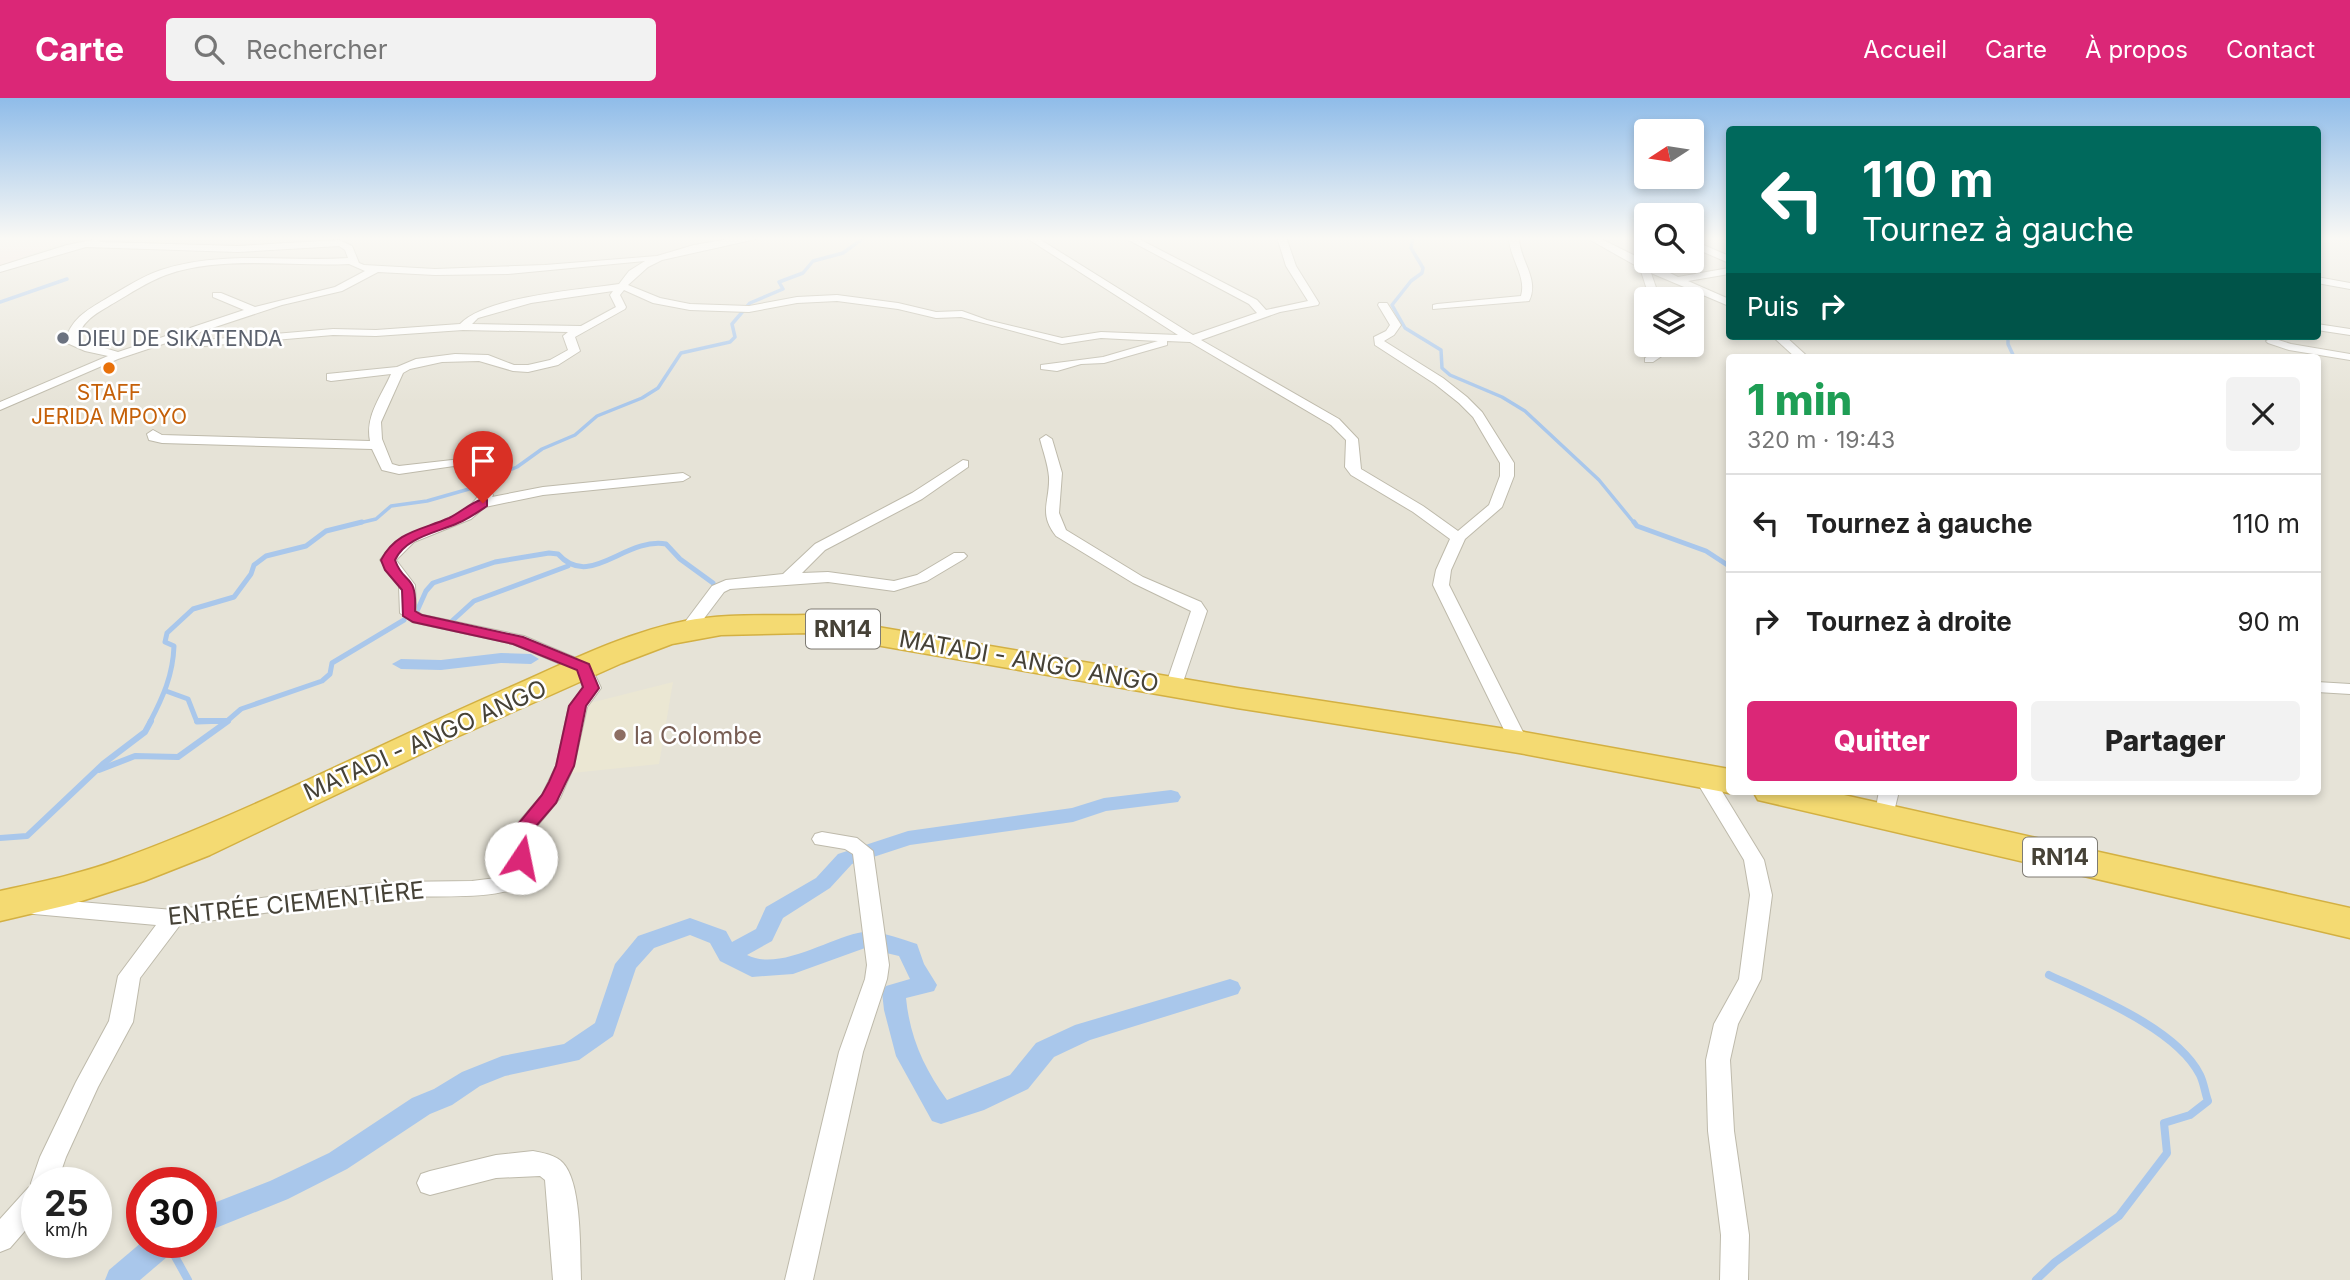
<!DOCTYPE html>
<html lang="fr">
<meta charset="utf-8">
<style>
:root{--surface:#fff;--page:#f2f2f2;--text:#222;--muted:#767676;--line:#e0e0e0;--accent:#db2777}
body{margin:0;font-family:Inter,sans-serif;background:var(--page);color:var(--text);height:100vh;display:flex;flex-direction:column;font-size:26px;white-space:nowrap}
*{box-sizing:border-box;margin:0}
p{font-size:23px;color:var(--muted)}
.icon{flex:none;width:38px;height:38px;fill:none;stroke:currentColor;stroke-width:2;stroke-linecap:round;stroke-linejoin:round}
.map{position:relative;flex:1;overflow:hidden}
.sheet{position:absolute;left:1726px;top:256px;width:595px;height:441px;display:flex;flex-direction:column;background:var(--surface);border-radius:7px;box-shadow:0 4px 10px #0003}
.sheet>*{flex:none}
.guide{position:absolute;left:1726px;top:28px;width:595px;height:214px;border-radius:7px;box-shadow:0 4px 10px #0003;background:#00695c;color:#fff;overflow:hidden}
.needle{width:46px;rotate:258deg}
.controls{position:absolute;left:1634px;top:21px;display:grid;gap:14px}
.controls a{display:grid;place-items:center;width:70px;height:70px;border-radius:7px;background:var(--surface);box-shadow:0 4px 10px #0003;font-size:35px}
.speed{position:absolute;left:21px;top:1069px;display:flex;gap:14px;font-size:35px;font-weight:700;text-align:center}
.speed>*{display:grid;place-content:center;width:91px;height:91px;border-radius:50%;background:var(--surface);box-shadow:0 4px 10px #0003;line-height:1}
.speed small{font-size:18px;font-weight:400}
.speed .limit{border:10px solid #d22;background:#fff;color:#111}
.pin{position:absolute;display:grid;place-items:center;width:60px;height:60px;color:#fff;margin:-72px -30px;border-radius:50% 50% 50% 0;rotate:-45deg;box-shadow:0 0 7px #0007}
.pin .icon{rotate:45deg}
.me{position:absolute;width:77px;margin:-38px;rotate:11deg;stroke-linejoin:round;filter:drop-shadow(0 0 5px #0008)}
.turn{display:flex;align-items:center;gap:24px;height:147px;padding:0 21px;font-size:32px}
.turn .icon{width:91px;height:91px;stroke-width:2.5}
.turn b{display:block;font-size:49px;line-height:60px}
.then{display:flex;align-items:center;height:66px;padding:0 21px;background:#0003;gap:14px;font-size:26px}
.round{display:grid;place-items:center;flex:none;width:74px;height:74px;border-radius:7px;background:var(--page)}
.head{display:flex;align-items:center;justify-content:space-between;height:119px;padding:0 21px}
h1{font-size:42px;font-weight:800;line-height:52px;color:#1e9e55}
.cta{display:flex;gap:14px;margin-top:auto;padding:14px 21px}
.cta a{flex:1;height:80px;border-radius:7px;background:var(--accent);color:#fff;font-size:28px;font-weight:800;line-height:80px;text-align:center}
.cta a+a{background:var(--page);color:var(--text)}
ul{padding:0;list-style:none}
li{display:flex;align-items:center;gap:21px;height:98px;padding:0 21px;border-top:2px solid var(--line)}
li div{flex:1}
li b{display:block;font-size:26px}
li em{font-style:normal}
header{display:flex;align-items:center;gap:42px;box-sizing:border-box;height:98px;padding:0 35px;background:var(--accent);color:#fff}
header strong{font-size:33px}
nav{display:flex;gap:38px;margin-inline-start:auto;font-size:24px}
.search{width:490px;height:63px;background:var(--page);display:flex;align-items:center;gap:18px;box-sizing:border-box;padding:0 24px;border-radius:7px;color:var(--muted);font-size:26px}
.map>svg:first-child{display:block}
.residential{fill:#e6e3d7;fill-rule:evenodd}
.education{fill:#ebe7d3}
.medical{fill:#f2e2dc}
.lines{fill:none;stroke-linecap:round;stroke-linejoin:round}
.stream-far3{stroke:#a9c7eb;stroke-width:3.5}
.stream-far2{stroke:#a9c7eb;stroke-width:5}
.stream-far1{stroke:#a9c7eb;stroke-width:6}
.stream{stroke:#a9c7eb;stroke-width:8}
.canal{fill:#a9c7eb;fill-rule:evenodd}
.street-casing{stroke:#bebaab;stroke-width:2}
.highway-casing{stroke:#d3b042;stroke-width:3}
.street{fill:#fff;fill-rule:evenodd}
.highway{fill:#f4da72;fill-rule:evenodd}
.route{fill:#db2777;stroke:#8e194d;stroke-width:2}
.worship-dot{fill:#6b7280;stroke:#fff;stroke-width:2.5}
.food-dot{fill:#e8710a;stroke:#fff;stroke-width:2.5}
.education-dot{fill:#8d6e63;stroke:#fff;stroke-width:2.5}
.labels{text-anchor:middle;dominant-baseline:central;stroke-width:5;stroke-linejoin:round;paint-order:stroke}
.far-worship-label{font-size:21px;fill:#5b616d;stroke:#fff;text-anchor:start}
.far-food-label{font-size:21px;fill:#c56008;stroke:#fff}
.shield{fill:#fff;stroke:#7e7b73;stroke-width:2}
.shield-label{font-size:23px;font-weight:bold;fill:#464237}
.street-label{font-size:24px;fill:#464237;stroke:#fff}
.education-label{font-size:24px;fill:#785e54;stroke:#fff;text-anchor:start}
</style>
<header>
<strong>Carte</strong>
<div class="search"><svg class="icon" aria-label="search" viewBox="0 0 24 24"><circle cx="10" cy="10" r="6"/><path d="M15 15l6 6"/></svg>Rechercher</div>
<nav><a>Accueil</a><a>Carte</a><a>À propos</a><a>Contact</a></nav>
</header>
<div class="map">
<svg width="2350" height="1182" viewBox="0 0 2350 1182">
<rect width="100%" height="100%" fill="#f3f1e8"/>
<path class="residential" d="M0 139H1647V163H1692V139H1729V238H2317V139H2350V1182H0ZM1647 201H1692V247H1647ZM1729 259H2317V693H1729ZM37 1085H96V1144H37ZM142 1085H201V1144H142Z"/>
<polygon class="education" points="673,584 659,666 572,675 578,608"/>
<polygon class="medical" points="0,139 77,139 0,168"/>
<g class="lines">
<g class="stream-far3">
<polyline points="1413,139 1411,150 1423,170 1422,175 1411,183 1392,207 1405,230 1441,252 1442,270 1450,277 1502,299 1525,313 1599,382 1635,426"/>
<polyline points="0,204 67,181"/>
<polyline points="2008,238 2008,246 2014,259"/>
<polyline points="490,380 517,369 542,351 575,337 597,318 642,300 658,290 681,255 730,244 735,239 732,226 750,205 783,191 779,184 803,175 813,163 843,155 865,139"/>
<polyline points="355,426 376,421 391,408 427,403 469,391"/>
</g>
<g class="stream-far2">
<polyline points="1634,424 1637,428 1706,453 1729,468"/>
<path d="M417 513 426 493 433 485 495 464 549 455 558 456C590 492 624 439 666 446L680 461 713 485"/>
<polyline points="452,523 474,503 568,468"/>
<polyline points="166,593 188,601 197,624 226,623"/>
<path d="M150 624C163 599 173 577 174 548L165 544 167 535 193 511 234 499 251 476 254 467 266 458 306 448 326 433 362 424"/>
<polyline points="226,624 241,611 322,583 330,576 332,565 404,522"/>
</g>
<g class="stream-far1">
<polyline points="197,623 226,623"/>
<polyline points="99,672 135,658 178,659 228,623"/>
<polyline points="0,740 27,738 103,666 145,634 151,623"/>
</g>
<g class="stream">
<polyline points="167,1144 188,1182"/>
<path d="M2036 1182 2055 1164 2119 1118 2167 1055 2164 1025 2190 1017 2208 1003C2205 995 2204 985 2200 977 2177 931 2094 898 2049 877"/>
</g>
<g class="canal">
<polygon points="501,555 531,556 539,561 531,566 501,565 441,572 401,571 392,566 401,561 441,562"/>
<path d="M1171 692 1178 694 1181 699 1178 704 1106 713 1073 724 910 747 852 766 830 790 783 820 772 843 747 857C780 874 830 839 863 834 878 832 902 841 917 846L924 866 937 887 934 893 906 900C910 940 924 970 947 1002L1010 977 1036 945 1075 927 1230 881 1238 884 1241 890 1238 896 1090 942 1054 959 1028 991 984 1012 941 1026 932 1023 896 958 884 912 882 894 886 888 910 881 899 858 865 850 793 876 752 879 720 863 710 845 690 837 654 850 636 870 613 938 579 962 505 978 480 988 452 1007 430 1016 347 1071 288 1101 201 1136V1110L270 1083 329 1055 412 1000 434 991 462 974 502 958 564 946 595 925 615 866 638 838 690 820 726 833 732 844 756 831 766 809 816 780 838 756 908 733 1072 710 1104 700Z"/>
<polygon points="142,1144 178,1144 174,1153 140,1182 105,1182 109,1172"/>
</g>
<g class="street-casing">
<g id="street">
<path d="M740 139H765L662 162 648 169 628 187 660 200 690 206 749 208 797 199 837 197 898 205 936 214 962 213 987 222 1062 240 1101 234 1178 237 1025 139H1036L1193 237 1257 215 1249 206 1123 139H1135L1257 202 1266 212 1308 203 1286 168 1277 139H1286L1296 168 1319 205 1318 207 1280 214 1201 242 1339 321 1358 341 1361 371 1423 408 1458 433 1489 407 1500 378V365L1473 319 1459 305 1435 286 1375 247 1374 239 1386 233 1390 227 1378 207 1379 205H1387L1401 227 1394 237 1384 243 1443 280 1467 299 1482 314 1514 365V378L1502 409 1465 441 1451 472 1449 487 1528 644 1519 650 1510 644 1433 487 1436 472 1450 441 1413 414 1351 377 1345 369 1346 342 1331 327 1190 244 1167 243V247L1104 265 1081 266 1057 273 1041 271V267L1103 259 1158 243 1101 240 1062 246 961 219 936 220 898 211 837 203 797 205 749 214 690 212 653 205 624 192 620 197 626 209 625 211 575 239 580 253 558 267 528 274 513 273 479 263 442 264 410 271 403 275 381 324 382 341 392 366 399 368 461 361 475 370 493 397 492 399 543 389 683 375 690 379 683 383 543 397 485 409 471 421 414 444 396 462 415 487 416 513 423 517 524 538 590 566 601 590 587 609 574 668 560 700 538 727 531 760 519 790C478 803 434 796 392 800 321 806 250 817 180 827L140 880 133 924 98 989 66 1059 57 1085H37V1119L10 1150 0 1154V1121L28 1090 32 1088 31 1085 40 1059 76 984 109 923 118 878 156 827 34 816 26 814 23 808 26 802 34 800 173 812 335 790 395 784 472 783 504 779 518 725 542 697 556 668 569 608 583 590 577 573 513 546 412 524 400 515 399 487 380 462C410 421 454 433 479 397L465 376 454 368 399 376 382 372 372 351 162 345 149 342 147 336 153 332 162 337 370 343C365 318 381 299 391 276L331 283 327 282V276L397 269 416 261 455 256 488 257 514 267H528L550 262 568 252 563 238 568 234 463 232 376 238 333 237 205 248 166 245 118 261 0 312V304L108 258 85 253 67 245 65 243C72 219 89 211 109 199 126 189 143 178 161 172 221 152 287 164 348 160L345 152 339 148 238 154 86 149 0 174V168L67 147 97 141 101 144 238 148 339 142 352 148 359 165 364 167 435 171 545 167 657 158 694 147ZM645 163 629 173 619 186C578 192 488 198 460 226L376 232 333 231 205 242 182 240 282 207 342 193 378 174 435 177 508 176ZM349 166 365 173 335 189 255 209 221 195H213V199L244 212 118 254 77 242C82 222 97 215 114 205 131 195 147 184 166 177 223 157 290 169 349 166ZM613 193 610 197 616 209 581 228 472 226 478 220 531 205Z"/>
<path d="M1509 139H1519C1519 162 1540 181 1529 203L1433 211V207L1437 206 1521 198C1527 178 1509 160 1509 139Z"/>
<polygon points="1585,139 1597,139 1678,179 1729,170 1729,176 1688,183 1729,201 1729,208 1651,175 1660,201 1650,201 1640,170"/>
<polygon points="1721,139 1729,139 1729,144"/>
<polygon points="1692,142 1729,158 1729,165 1692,149"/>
<polygon points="2317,179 2350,185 2350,191 2317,185"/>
<polygon points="2317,226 2350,231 2350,237 2317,232"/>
<polygon points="1772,238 1785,238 1808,259 1795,259"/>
<polygon points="2272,240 2291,246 2350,256 2350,262 2289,252 2268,245 2266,243"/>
<polygon points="1665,247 1678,247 1653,264 1645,264 1645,260"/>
<path d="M1046 337 1052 341 1062 375 1059 415 1066 432 1143 479 1201 504 1207 513 1180 593 1174 594 1165 589 1191 513 1133 485 1056 438C1038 415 1050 404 1049 379 1048 366 1043 353 1040 341Z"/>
<polygon points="963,362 968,363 968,369 922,401 825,452 802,475 828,474 894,483 917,477 954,455 964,455 967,458 964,461 927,483 894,493 828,484 730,491 724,494 693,535 681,535 679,532 712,488 726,482 783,476 815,446 912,395"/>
<polygon points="2317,584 2350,586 2350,596 2317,594"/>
<polygon points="1702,670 1709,672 1764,762 1772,797 1761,881 1738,926 1730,962 1734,1033 1749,1137 1748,1182 1720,1182 1721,1137 1708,1033 1706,962 1714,926 1739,881 1750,797 1744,762 1692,676 1695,672"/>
<polygon points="1879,693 1899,693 1891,726 1877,726 1874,721"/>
<polygon points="822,734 857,740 873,753 889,867 887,881 863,954 813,1182 785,1182 839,954 865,881 867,867 853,756 845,751 815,746 812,741 815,736"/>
<path d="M533 1053C543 1055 556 1057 563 1065 582 1085 580 1154 581 1182H553L545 1082 540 1078 496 1080 430 1097 421 1094 417 1085 421 1076 430 1073 496 1057Z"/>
</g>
</g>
<g class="highway-casing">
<g id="highway">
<path d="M807 517 1237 590 1519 633 1729 671V693H1736L1729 695 1519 655 1237 610 807 535 721 537 672 546 622 565 452 641 210 757 144 783 72 806 0 823V793C40 784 80 776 118 762 248 715 371 650 497 595 558 569 620 536 685 523 725 515 767 518 807 517Z"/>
<polygon points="1753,693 1826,693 2350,810 2350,840 1771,705 1758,702"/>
</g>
</g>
<use href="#street" class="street"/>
<use href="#highway" class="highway"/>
</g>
<linearGradient id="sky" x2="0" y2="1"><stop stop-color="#8fbce9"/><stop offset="0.46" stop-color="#faf9f5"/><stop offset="1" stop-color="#faf9f5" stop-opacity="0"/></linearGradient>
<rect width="2350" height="305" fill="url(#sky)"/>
<path class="route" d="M483 401 487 402V408C478 414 468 421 458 425 436 435 406 439 395 462 404 488 417 474 415 513L422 517 523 539 589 566 599 590 586 608 574 668 566 684 556 705 537 727 531 760 528 765H515L512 760 519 725 542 697 549 684 556 668 569 608 583 589 577 572 513 546 413 524 403 518 402 492 385 472 381 462C396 433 422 432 449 420 461 414 470 405 483 401Z"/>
<circle class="worship-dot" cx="63" cy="240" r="7"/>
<circle class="food-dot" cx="109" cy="270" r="7"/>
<circle class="education-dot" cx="620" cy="637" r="7"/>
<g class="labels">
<g class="far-worship-label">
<text x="77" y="240">DIEU DE SIKATENDA</text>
</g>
<g class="far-food-label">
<text x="109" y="294">STAFF<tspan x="109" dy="24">JERIDA MPOYO</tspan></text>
</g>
<g class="shield">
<rect x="806" y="511.5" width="74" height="39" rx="5"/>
<rect x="2023" y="739.5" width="74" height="39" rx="5"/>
</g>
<g class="shield-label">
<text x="843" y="531">RN14</text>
<text x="2060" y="759">RN14</text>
</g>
<g class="street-label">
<text transform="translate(1029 563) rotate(10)">MATADI - ANGO ANGO</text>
<text transform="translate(425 642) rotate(-24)">MATADI - ANGO ANGO</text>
<text transform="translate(296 805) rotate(-6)">ENTRÉE CIEMENTIÈRE</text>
</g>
<g class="education-label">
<text x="634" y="637">la Colombe</text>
</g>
</g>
</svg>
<div class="controls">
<a><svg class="needle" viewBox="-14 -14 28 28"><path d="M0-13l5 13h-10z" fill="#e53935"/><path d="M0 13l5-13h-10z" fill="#767676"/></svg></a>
<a><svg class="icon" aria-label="search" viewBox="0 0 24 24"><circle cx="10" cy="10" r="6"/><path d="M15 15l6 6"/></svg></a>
<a><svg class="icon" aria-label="layers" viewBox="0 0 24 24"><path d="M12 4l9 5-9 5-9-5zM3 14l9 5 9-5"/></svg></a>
</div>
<div class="speed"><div>25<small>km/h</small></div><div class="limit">30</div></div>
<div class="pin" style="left:483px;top:405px;background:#d93025"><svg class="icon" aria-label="arrive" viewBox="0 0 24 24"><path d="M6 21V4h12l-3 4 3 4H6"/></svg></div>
<svg class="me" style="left:521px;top:760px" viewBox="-20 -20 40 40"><circle r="19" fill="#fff"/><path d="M0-13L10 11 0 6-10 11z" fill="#db2777"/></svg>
<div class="guide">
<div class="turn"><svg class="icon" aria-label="left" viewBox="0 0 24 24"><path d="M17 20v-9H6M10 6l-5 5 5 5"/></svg><div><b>110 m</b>Tournez à gauche</div></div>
<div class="then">Puis<svg class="icon" aria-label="right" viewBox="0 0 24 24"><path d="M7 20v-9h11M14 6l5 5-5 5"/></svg></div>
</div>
<section class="sheet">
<div class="head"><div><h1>1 min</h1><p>320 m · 19:43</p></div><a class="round"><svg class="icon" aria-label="close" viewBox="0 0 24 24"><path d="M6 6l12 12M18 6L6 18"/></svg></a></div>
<ul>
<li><svg class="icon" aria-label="left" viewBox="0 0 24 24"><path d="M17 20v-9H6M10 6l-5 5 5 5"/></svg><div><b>Tournez à gauche</b></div><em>110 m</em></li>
<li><svg class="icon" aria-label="right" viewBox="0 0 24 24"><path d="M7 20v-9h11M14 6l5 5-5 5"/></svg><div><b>Tournez à droite</b></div><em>90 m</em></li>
</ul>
<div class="cta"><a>Quitter</a><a>Partager</a></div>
</section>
</div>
